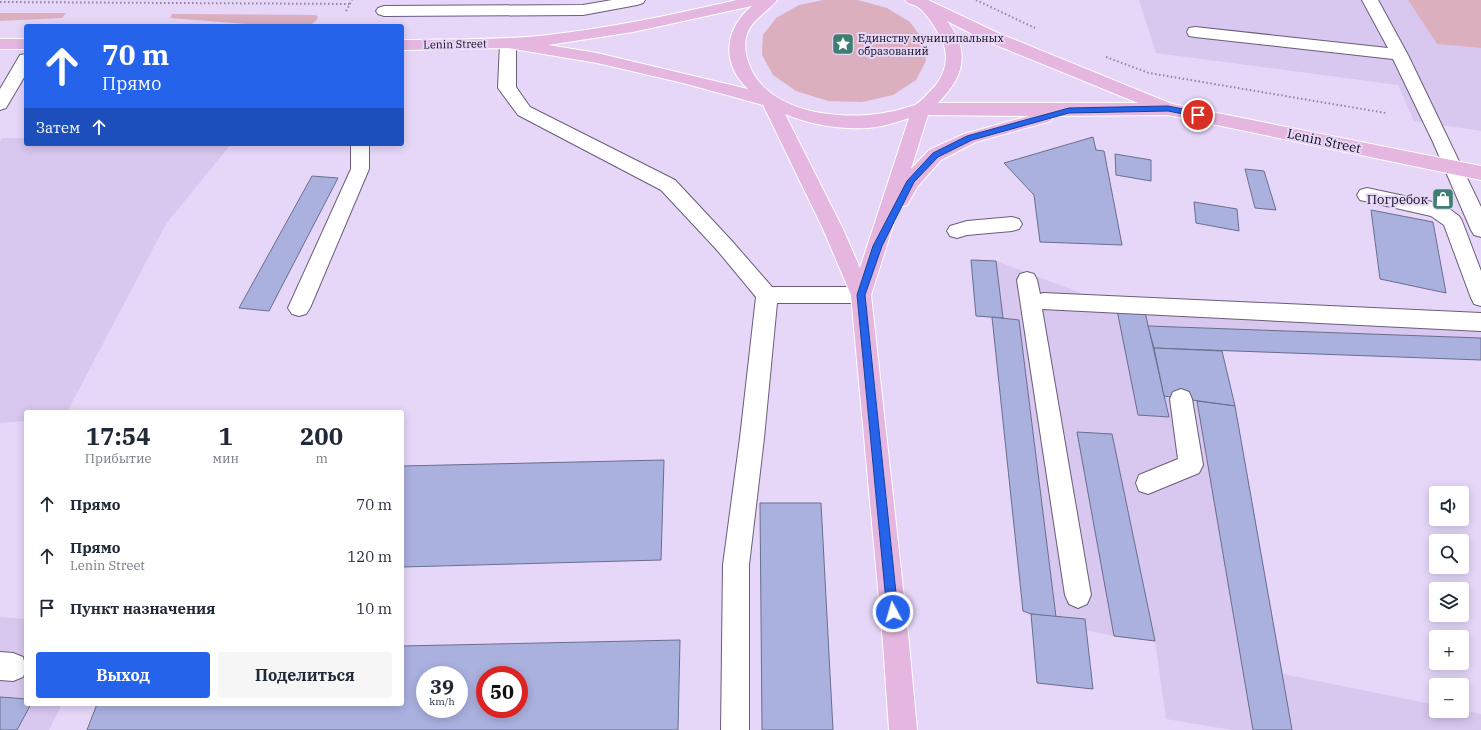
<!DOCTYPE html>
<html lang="ru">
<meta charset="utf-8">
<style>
:root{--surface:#fff;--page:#f6f6f7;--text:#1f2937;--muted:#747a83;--accent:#2563eb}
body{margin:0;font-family:"IBM Plex Serif",serif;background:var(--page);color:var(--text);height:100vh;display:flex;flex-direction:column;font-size:15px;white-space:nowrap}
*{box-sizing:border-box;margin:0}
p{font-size:13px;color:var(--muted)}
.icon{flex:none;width:22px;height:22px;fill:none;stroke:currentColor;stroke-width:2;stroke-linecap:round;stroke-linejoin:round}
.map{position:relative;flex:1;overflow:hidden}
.drawer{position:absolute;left:24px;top:410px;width:380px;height:296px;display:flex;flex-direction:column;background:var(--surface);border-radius:4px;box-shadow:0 2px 10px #0003}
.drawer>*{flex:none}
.hud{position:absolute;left:24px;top:24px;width:380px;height:122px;border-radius:4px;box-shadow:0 2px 10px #0003;background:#2563eb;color:#fff;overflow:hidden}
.buttons{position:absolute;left:1429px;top:486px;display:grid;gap:8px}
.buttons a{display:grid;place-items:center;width:40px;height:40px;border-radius:4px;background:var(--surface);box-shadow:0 2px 10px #0003;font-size:20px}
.speed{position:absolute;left:416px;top:666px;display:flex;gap:8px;font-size:20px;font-weight:700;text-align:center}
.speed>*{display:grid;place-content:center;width:52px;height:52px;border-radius:50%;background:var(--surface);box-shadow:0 2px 10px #0003;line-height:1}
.speed small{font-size:10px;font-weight:400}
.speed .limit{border:6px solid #d22;background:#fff;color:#111}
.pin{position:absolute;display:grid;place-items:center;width:34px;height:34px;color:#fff;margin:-17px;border:2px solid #fff;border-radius:50%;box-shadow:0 1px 4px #0007}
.me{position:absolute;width:44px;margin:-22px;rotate:354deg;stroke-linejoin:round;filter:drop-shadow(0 0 3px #0008)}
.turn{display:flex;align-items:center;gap:14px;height:84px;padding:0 12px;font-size:18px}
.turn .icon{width:52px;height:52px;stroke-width:2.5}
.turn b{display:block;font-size:28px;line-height:34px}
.then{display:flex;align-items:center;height:38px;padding:0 12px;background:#0003;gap:8px;font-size:15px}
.eta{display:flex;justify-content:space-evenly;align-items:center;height:68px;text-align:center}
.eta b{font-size:24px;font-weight:700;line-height:28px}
.action{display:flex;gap:8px;margin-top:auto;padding:8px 12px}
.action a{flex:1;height:46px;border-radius:4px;background:var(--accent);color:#fff;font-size:16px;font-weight:700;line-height:46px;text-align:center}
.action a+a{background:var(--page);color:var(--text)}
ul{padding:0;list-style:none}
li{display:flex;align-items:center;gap:12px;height:52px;padding:0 12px}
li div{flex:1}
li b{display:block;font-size:15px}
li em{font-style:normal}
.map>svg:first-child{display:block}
.built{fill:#d8c7ee}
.green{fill:#dbafbe}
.building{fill:#abb1df;stroke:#6a6e8d;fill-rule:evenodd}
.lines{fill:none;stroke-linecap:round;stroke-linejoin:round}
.minor-casing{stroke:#6a5d7a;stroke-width:2}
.major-casing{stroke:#fff;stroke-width:2}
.path{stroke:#91869f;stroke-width:2;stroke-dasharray:1.5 2.5;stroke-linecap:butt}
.minor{fill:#fff;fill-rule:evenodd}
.major{fill:#e5b6e0;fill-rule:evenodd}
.route{fill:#2563eb;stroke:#184099}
.labels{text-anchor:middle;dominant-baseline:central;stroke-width:4;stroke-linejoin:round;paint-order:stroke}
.far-poi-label{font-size:11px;fill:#100b16;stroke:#e6d7f9;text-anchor:start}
.far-street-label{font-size:11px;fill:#100b16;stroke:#e6d7f9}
.street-label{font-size:13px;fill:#100b16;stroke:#e6d7f9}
.poi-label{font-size:13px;fill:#100b16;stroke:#e6d7f9;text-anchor:end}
</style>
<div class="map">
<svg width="1481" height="730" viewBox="0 0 1481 730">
<rect width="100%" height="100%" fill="#e6d7f9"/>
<g class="built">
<polygon points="1139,0 1408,0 1437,44 1481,48 1481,131 1414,121 1398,85 1156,53"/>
<polygon points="2,138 26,138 26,144 231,144 166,224 67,412 26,412 26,421 0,423 0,142"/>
<polygon points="971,260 996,261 1086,295 1481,323 1481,360 1222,351 1235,406 1283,674 1436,705 1436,711 1462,710 1481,714 1481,730 1232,730 1166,719 1155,641 1114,636 1085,630 1023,611 992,317 976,316"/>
<polygon points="0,617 26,619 26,704 62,704 49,730 0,730"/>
</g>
<g class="green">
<polygon points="823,0 858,0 887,8 910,22 924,41 926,61 916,80 893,95 862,102 828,101 796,91 773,75 762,55 763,35 776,18 799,5"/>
<polygon points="1408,0 1481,0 1481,48 1437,44"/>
<polygon points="0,13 66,13 62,18 0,21"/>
<polygon points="172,14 316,15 318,17 316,21 309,26 272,26 170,18"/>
</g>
<g class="building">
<polygon points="1093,137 1096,150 1104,151 1122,245 1040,242 1034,195 1004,163"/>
<polygon points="1115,154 1151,160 1151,181 1116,175"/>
<polygon points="1245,169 1264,171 1276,210 1255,208"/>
<polygon points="312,176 338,178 269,311 239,308"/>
<polygon points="1194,202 1237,209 1239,231 1196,223"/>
<polygon points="1371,210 1433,222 1446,293 1380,279"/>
<polygon points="971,260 996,261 1003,318 976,316"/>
<polygon points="1117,310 1145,312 1169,417 1138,415"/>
<polygon points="992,317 1019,320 1056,617 1031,614 1023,611"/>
<polygon points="1148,326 1481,338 1481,360 1154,348"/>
<polygon points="1154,348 1222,351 1235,406 1164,396"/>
<polygon points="1197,401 1235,406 1292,730 1253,730"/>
<polygon points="1077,432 1112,434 1155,641 1114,636"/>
<polygon points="664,460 661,560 402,567 402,466"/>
<polygon points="760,503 821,503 833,730 762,730"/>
<polygon points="1031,614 1085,619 1093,689 1037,683"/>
<path d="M680 640 678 730H87L97 704H402V646ZM425 675H459V709H425ZM485 675H519V709H485Z"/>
<polygon points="0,697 26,699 26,704 31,704 17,730 0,730"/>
</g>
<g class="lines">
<g class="minor-casing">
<g id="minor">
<polygon points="612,0 645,0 643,3 637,5 583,15 384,16 378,14 376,11 378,8 384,6 583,5"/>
<polygon points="1362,0 1378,0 1408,55 1481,207 1481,237 1474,235 1471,230 1433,142 1393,59 1195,37 1189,36 1187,32 1189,28 1195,27 1388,48"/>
<polygon points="508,38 514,39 516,43 516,87 530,107 675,180 731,240 772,287 861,287 868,289 871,295 868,301 861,303 777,303 764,438 749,565 749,730 721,730 723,565 740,438 756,297 717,250 661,190 518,115 498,88 500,43 502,39"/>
<polygon points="26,54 26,74 6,108 0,110 0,89 20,55"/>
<polygon points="351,144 369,144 369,169 310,308 306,314 299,316 292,314 288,308 351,169"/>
<polygon points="1367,188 1437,203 1444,205 1459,216 1462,221 1481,271 1481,306 1474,304 1471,298 1444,225 1431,216 1360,200 1357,195 1360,190"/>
<polygon points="1012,217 1019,219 1022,224 1019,229 1012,231 967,235 957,238 950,236 947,231 950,226 967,221"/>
<polygon points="1027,272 1034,274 1037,280 1040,294 1043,293 1481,313 1481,331 1042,309 1091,595 1087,604 1078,608 1069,604 1065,595 1017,280 1020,274"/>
<polygon points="1181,389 1189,392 1192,399 1203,465 1199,473 1148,494 1139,491 1136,483 1139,475 1178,459 1170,399 1173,392"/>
<polygon points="0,652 13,653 23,657 26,669 23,677 13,681 0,680"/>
</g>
</g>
<g class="major-casing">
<g id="major">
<path d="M737 0H777C768 12 753 18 747 34 743 45 746 58 751 69 774 117 852 122 898 110 903 108 910 107 915 105 922 101 929 92 935 86 943 76 948 63 945 49 943 38 927 13 918 7 913 4 909 5 905 0H928L998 33 1172 104 1481 166V180L1168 115 1053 116 1051 121 976 142 941 160 918 186 907 205 899 207 871 295 909 643 917 730H889L883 643 851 295 823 229 763 105 683 83 597 63 508 48 402 50V40C448 39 493 40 539 36 606 29 671 15 737 0ZM752 6C724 29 721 64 748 89L597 53 548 45 633 32ZM947 21 986 41 1138 103H938C964 77 971 52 947 21ZM785 114C813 126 853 132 882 126 891 124 900 121 909 118L860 268 843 229ZM928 115 1029 116 964 134 929 150 911 169Z"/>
<rect x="0" y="39" width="26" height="10"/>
</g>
</g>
<g class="path">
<polyline points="976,0 1035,28"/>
<polyline points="0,2 350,4"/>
<polyline points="346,11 352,0"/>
<polyline points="1106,57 1149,73 1386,113"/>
</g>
<use href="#minor" class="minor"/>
<use href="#major" class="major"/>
</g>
<polygon class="route" points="1168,106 1198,112 1202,115 1198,117 1168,111 1069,113 972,140 938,157 914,182 882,246 865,295 898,612 896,616 893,617 889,616 887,612 857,295 873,246 907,181 933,153 967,136 1069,108"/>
<defs>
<g id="sight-square" transform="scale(1.15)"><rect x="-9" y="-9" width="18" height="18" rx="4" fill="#3d7f70" stroke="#e6d7f9"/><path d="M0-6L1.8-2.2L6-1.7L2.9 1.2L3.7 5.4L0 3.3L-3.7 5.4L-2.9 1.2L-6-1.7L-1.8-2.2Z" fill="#fff"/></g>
<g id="shop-square" transform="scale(1.15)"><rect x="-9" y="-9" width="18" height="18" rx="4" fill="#3d7f70" stroke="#e6d7f9"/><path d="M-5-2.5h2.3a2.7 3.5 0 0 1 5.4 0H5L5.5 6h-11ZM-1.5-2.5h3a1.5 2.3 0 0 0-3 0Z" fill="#fff"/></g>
</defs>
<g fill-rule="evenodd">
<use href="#sight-square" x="843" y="44"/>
<use href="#shop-square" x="1443" y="199"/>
</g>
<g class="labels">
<g class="far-poi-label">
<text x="858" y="38">Единству муниципальных<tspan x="858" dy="13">образований</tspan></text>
</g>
<g class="far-street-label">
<text transform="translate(455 44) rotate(-1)">Lenin Street</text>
</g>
<g class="street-label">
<text transform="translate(1324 141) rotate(12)">Lenin Street</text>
</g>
<g class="poi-label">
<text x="1428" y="199">Погребок</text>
</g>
</g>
</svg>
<div class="buttons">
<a><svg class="icon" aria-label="sound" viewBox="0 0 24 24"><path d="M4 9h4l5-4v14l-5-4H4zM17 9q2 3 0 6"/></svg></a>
<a><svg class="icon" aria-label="search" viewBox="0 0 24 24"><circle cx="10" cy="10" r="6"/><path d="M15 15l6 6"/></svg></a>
<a><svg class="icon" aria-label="layers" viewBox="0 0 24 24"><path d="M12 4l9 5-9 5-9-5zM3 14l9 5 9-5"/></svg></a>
<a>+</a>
<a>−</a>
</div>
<div class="speed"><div>39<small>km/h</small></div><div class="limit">50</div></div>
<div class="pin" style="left:1198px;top:115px;background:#d93025"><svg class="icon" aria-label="arrive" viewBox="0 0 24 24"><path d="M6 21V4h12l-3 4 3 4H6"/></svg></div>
<svg class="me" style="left:893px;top:612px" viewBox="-20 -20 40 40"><circle r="17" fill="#2563eb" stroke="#fff" stroke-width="3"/><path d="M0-11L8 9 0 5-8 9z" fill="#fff"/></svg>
<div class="hud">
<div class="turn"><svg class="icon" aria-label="ahead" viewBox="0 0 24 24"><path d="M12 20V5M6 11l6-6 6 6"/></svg><div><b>70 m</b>Прямо</div></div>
<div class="then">Затем<svg class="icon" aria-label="ahead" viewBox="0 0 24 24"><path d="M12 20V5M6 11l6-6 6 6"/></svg></div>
</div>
<section class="drawer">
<div class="eta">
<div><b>17:54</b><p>Прибытие</p></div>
<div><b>1</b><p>мин</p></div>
<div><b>200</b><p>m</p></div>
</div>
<ul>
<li><svg class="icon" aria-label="ahead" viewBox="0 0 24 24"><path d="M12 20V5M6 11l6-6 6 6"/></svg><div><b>Прямо</b></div><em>70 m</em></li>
<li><svg class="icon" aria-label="ahead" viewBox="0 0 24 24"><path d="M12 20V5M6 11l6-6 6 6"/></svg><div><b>Прямо</b><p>Lenin Street</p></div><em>120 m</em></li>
<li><svg class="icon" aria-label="arrive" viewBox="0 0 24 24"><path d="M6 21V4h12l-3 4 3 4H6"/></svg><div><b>Пункт назначения</b></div><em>10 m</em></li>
</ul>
<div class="action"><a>Выход</a><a>Поделиться</a></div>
</section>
</div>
